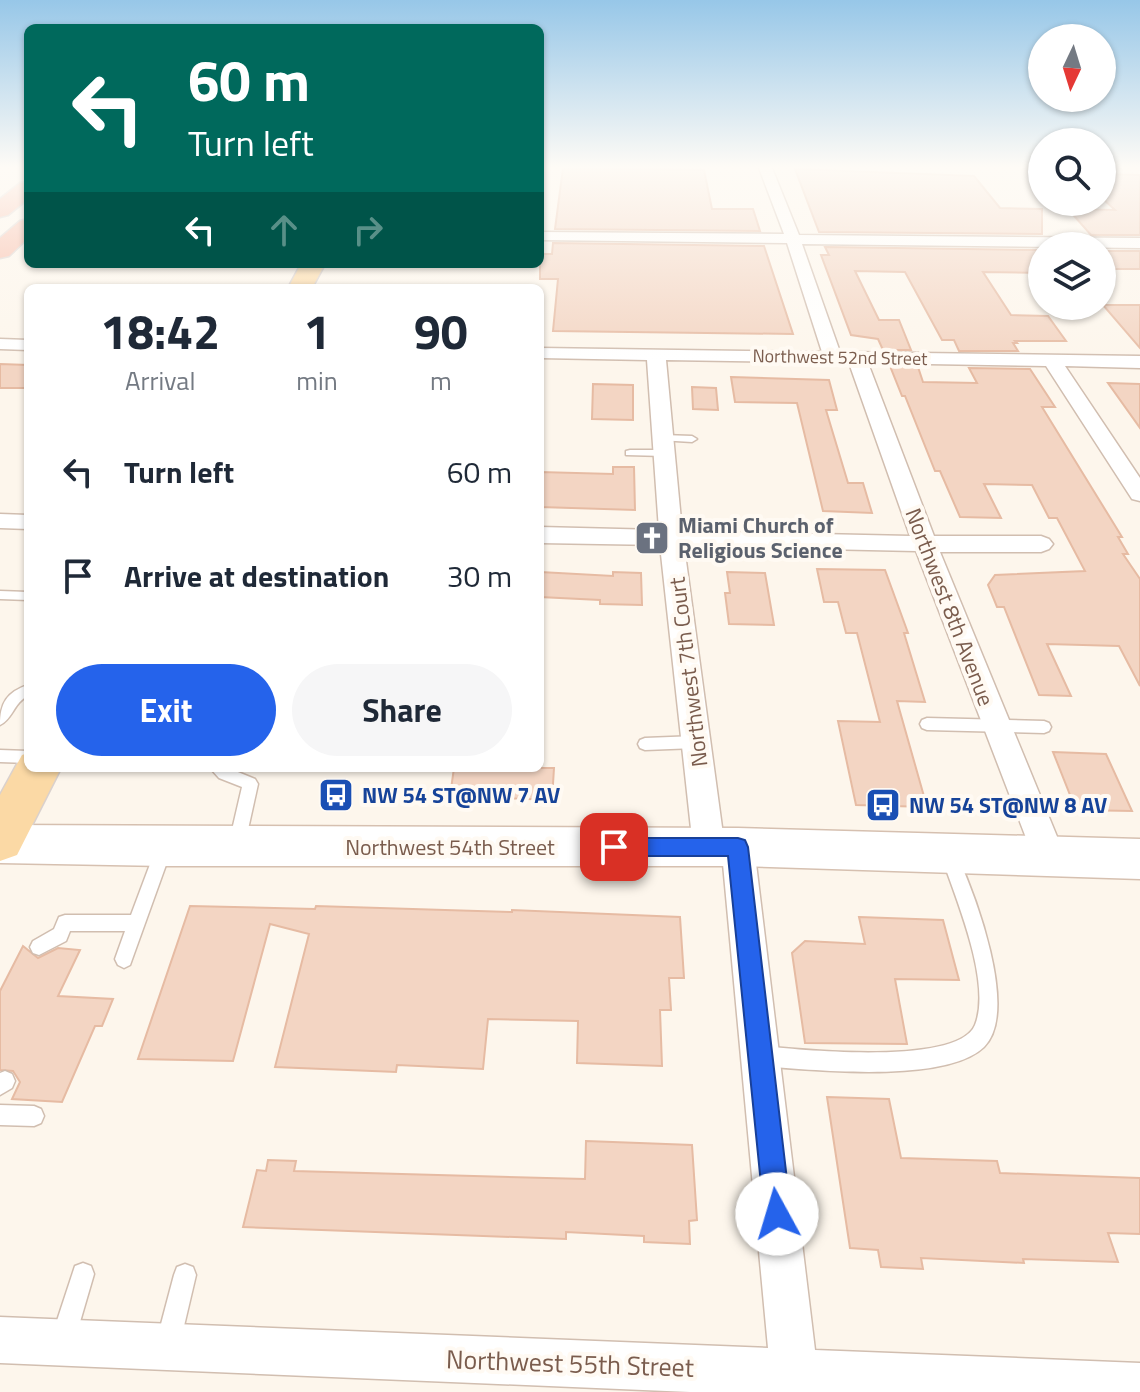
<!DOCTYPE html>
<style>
:root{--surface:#fff;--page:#f6f6f7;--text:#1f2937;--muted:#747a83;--accent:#2563eb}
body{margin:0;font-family:"Titillium Web",sans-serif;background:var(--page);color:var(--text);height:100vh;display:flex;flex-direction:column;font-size:30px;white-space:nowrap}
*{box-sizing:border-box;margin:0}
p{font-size:26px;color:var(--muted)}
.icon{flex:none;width:44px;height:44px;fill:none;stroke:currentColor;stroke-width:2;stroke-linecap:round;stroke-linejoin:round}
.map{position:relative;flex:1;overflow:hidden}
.details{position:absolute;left:24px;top:284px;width:520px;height:488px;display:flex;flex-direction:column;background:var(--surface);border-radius:12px;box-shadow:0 2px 6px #0004}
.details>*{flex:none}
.top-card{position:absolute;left:24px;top:24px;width:520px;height:244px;border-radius:12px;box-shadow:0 2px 6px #0004;background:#00695c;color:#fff;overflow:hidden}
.needle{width:52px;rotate:184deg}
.tools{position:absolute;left:1028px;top:24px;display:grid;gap:16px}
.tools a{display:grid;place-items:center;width:88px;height:88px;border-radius:50%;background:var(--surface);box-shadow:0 2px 6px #0004;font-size:40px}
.pin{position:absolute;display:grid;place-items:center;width:68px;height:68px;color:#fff;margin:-34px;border-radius:16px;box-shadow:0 4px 12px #0006}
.me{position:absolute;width:88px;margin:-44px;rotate:354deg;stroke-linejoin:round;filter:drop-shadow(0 0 6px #0008)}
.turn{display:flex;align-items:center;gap:28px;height:168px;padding:0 32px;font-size:36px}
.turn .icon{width:104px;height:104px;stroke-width:2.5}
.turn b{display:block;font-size:56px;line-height:68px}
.lanes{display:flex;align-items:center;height:76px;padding:0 32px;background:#0003;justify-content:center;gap:40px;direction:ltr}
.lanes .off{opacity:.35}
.eta{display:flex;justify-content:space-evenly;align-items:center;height:136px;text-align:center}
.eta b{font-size:48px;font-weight:700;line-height:56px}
.cta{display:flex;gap:16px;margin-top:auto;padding:16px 32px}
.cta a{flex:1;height:92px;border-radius:48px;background:var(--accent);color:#fff;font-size:32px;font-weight:700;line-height:92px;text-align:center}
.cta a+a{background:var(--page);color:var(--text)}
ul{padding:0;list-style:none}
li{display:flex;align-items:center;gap:24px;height:104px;padding:0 32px}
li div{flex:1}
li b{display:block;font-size:30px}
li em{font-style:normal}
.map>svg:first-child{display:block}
.building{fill:#f3d5c3;stroke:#e6bba3;stroke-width:2}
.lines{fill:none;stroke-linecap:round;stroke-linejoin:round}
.lane-casing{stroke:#d1beb0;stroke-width:3}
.street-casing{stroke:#d1beb0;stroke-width:3}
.secondary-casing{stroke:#d6c0b0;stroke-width:3}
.primary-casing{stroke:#dad1cd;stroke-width:3}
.highway-casing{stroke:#dad1cd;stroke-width:3}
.lane{fill:#fff;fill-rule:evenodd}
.street{fill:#fff;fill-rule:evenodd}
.secondary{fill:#fff;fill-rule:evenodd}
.primary{fill:#fbd9a5;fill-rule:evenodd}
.highway{fill:#f7b7a3;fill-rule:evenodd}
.route{fill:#2563eb;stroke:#184099;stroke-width:2}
.labels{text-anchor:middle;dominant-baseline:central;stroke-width:8;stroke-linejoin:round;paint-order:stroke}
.far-street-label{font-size:18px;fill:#7a5c4d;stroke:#fffaf3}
.worship-label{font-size:22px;font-weight:bold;fill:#5b616d;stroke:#fffaf3;text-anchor:start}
.street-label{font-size:22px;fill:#7a5c4d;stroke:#fffaf3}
.transit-label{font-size:22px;font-weight:bold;fill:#164399;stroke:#fffaf3;text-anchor:start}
.near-street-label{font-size:26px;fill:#7a5c4d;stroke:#fffaf3}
</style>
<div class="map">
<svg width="1140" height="1392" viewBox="0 0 1140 1392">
<rect width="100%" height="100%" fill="#fdf6ec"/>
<g class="building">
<polygon points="563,168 704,170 712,209 753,209 760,231 555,229"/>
<polygon points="795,169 974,176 1000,208 1042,209 1042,234 819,232"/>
<polygon points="1102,174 1140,175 1140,235 1091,235 1068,209 1115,210 1102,198"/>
<polygon points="553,243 764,246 793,334 553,331 558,279 540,279 540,254 552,254"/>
<polygon points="825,247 1042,250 1042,273 983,272 1011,315 1048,316 1066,341 1015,341 1017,343 1013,343 1018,351 959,351 954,340 942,340 905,272 855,271 879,320 899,320 911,350 883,350 878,339 851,335 821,255 829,255"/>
<rect x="1102" y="251" width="38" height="18"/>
<polygon points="1103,305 1140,305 1140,348"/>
<polygon points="0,364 28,365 28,388 0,388"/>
<polygon points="890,366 918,367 923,382 977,383 969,368 1030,369 1055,407 1042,407 1122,537 1118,537 1128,554 1123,554 1140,579 1140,686 1119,646 1047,644 1071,696 1039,695 1004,607 997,607 988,585 995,575 1085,571 1057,518 1049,518 1032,485 984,484 1001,518 960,517 940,471 935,471 905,396 902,396"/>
<polygon points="731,377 829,380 837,410 826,410 848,483 863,483 872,513 823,511 797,403 735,402"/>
<polygon points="1108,383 1140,384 1140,428"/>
<polygon points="593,384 633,385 633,420 592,419"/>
<polygon points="692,387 716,388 718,410 693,409"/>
<polygon points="613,467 634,467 635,510 540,507 540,472 613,474"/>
<polygon points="817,569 885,570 908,633 904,633 925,702 897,701 927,807 856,805 838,721 880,722 857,633 846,633 838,602 824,602"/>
<polygon points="540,572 613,576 613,572 641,573 642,605 600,604 600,600 540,597"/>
<polygon points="727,572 765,573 774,625 729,624 725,593 730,593"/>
<polygon points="1053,752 1106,754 1132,811 1076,810"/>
<polygon points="454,768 554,768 552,800 450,796"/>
<polygon points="190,906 315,909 316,906 512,912 512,910 680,917 684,978 669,978 671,1010 660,1010 662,1066 577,1063 578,1021 488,1019 483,1069 397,1065 396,1072 275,1067 309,934 270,924 233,1061 138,1059"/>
<polygon points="859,917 943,920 959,980 895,979 907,1044 805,1043 792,953 805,941 865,944"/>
<polygon points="23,946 38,958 58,948 80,950 58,996 113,999 102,1026 95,1026 62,1102 12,1099 20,1082 13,1071 0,1070 0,991"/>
<polygon points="827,1097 889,1099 901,1158 997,1161 1000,1173 1140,1178 1140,1234 1108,1233 1118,1262 1023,1259 1024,1263 921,1258 923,1269 881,1267 878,1250 850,1248"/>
<polygon points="586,1141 692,1145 697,1220 689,1221 690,1244 644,1242 644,1236 566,1232 566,1239 243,1227 257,1170 266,1171 268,1160 296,1161 294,1171 585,1179"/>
</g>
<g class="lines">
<g class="lane-casing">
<g id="lane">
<polygon points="663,435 692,436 697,439 692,442 659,440 659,436"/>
<polygon points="630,450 664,450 669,453 664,456 626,455 626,451"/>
<polygon points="0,591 28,592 28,600 0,599"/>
<path d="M28 685V696C14 702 13 719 0 725 0 703 7 692 28 685Z"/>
<polygon points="927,718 1044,721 1049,723 1051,727 1049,731 1044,733 927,730 922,728 920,724 922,720"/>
<polygon points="696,736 701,738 703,742 701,746 696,748 645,750 640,748 638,744 640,740 645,738"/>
<polygon points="0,750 28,751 28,763 0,762"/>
<polygon points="210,768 228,768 255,779 258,784 245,843 243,848 237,850 231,848 229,843 242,787 219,778"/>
<polygon points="163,844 169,846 171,851 130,965 124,968 118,965 115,959 125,931 70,931 66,941 39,955 33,953 30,947 33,941 54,929 59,917 65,915 131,915 155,851 157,846"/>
<path d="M950 851 956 853C974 892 1020 1011 984 1047 946 1084 812 1070 761 1066L754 1063 751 1056 754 1049 761 1046C800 1050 958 1066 975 1025 992 983 956 899 942 858L944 853Z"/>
<polygon points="5,1071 12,1074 15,1081 12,1088 0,1095 0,1073"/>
<polygon points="0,1105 34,1106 41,1109 44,1116 41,1123 34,1126 0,1125"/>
<polygon points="83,1263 91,1266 94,1274 75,1339 71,1347 63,1351 55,1347 51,1339 75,1266"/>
<polygon points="185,1264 193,1267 196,1275 180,1343 176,1351 168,1355 160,1351 156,1343 174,1275 177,1267"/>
</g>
</g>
<g class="street-casing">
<g id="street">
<path d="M759 168H772L799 235 1140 238V248L802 244 840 352 1140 356V368L1065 366 1140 478V501L1132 499 1046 366 868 363 934 536H1041L1049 539 1053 544 1049 549 1041 552H940L1065 856 1061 866 1049 870 1037 866 1033 856 916 551 684 546 724 842 727 837 738 833 749 837 754 847 815 1350 1140 1363V1392H690L0 1363V1317L768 1348 722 853 720 857 709 861 698 857 693 847 660 545 540 543V527L659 530 647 360 540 358V348L822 352 787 243 540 240V232L784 234ZM666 360 849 363 910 536 682 531Z"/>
<polygon points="0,339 28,340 28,350 0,349"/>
<polygon points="0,514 28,515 28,529 0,528"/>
</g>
</g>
<g class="secondary-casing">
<polygon id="secondary" points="0,825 738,828 1140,839 1140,879 738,866 165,866 0,863"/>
</g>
<g class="primary-casing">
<g id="primary">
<polygon points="301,264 325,264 312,288 288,288"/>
<polygon points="28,753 28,768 61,768 17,855 0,861 0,795 22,755"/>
</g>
</g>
<g class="highway-casing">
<g id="highway">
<polygon points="28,182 28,199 8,215 0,217 0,199 20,183"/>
<polygon points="28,219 28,238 9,256 0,258 0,238 20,221"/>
</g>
</g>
<use href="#lane" class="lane"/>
<use href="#street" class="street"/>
<use href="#secondary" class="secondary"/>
<use href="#primary" class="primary"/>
<use href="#highway" class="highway"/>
</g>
<linearGradient id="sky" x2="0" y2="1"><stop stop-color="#97c7e8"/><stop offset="0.46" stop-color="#fefbf6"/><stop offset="1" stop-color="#fefbf6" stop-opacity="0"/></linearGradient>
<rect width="1140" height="363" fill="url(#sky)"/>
<polygon class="route" points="614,838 738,838 745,840 748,847 791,1214 787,1223 777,1227 768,1223 764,1214 728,856 614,856 607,853 604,847 607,840"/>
<defs>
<g id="church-square" transform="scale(1.8)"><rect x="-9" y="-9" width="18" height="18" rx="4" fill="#6b7280" stroke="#fffaf3"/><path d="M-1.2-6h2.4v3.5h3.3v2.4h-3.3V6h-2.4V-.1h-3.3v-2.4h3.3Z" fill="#fff"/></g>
<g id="bus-square" transform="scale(1.8)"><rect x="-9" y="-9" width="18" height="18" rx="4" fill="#1a4fb4" stroke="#fffaf3"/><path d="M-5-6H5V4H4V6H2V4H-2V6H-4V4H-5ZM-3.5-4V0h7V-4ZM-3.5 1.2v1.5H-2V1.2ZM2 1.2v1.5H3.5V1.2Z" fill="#fff"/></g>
</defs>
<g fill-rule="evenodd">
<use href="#church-square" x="652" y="538"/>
<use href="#bus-square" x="336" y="795"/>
<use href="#bus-square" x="883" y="805"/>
</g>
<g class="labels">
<g class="far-street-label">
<text transform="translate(840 357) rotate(1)">Northwest 52nd Street</text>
</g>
<g class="worship-label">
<text x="678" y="525">Miami Church of<tspan x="678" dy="25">Religious Science</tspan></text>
</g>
<g class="street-label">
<text transform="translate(950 607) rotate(69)">Northwest 8th Avenue</text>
<text transform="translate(688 672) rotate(-97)">Northwest 7th Court</text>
<text x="450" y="847">Northwest 54th Street</text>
</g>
<g class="transit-label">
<text x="362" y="795">NW 54 ST@NW 7 AV</text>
<text x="909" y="805">NW 54 ST@NW 8 AV</text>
</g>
<g class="near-street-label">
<text transform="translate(570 1363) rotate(2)">Northwest 55th Street</text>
</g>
</g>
</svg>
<div class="tools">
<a><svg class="needle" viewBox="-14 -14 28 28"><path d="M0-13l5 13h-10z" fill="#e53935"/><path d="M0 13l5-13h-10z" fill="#747a83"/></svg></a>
<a><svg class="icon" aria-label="search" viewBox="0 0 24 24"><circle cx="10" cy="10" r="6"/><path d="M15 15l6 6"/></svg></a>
<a><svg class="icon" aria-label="layers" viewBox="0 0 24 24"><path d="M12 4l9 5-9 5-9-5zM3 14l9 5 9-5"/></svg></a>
</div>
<div class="pin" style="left:614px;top:847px;background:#d93025"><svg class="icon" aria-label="arrive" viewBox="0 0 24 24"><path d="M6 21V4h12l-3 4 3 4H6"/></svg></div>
<svg class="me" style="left:777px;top:1214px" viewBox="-20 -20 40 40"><circle r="19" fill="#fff"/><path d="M0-13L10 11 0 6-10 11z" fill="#2563eb"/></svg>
<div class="top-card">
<div class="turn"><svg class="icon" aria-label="left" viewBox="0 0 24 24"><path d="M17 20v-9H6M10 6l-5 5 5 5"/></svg><div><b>60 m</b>Turn left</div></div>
<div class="lanes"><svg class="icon" aria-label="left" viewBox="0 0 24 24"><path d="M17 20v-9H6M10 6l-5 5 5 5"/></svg><svg class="icon off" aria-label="ahead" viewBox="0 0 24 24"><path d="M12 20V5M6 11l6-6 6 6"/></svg><svg class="icon off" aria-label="right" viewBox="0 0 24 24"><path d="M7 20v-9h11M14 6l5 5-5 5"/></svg></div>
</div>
<section class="details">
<div class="eta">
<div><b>18:42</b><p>Arrival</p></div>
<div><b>1</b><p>min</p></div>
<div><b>90</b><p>m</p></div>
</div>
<ul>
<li><svg class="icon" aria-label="left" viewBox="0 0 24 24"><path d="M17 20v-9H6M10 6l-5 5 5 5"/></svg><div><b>Turn left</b></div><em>60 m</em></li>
<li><svg class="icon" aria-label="arrive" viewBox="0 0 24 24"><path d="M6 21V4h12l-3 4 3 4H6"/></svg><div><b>Arrive at destination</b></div><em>30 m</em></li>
</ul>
<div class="cta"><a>Exit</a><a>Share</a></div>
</section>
</div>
